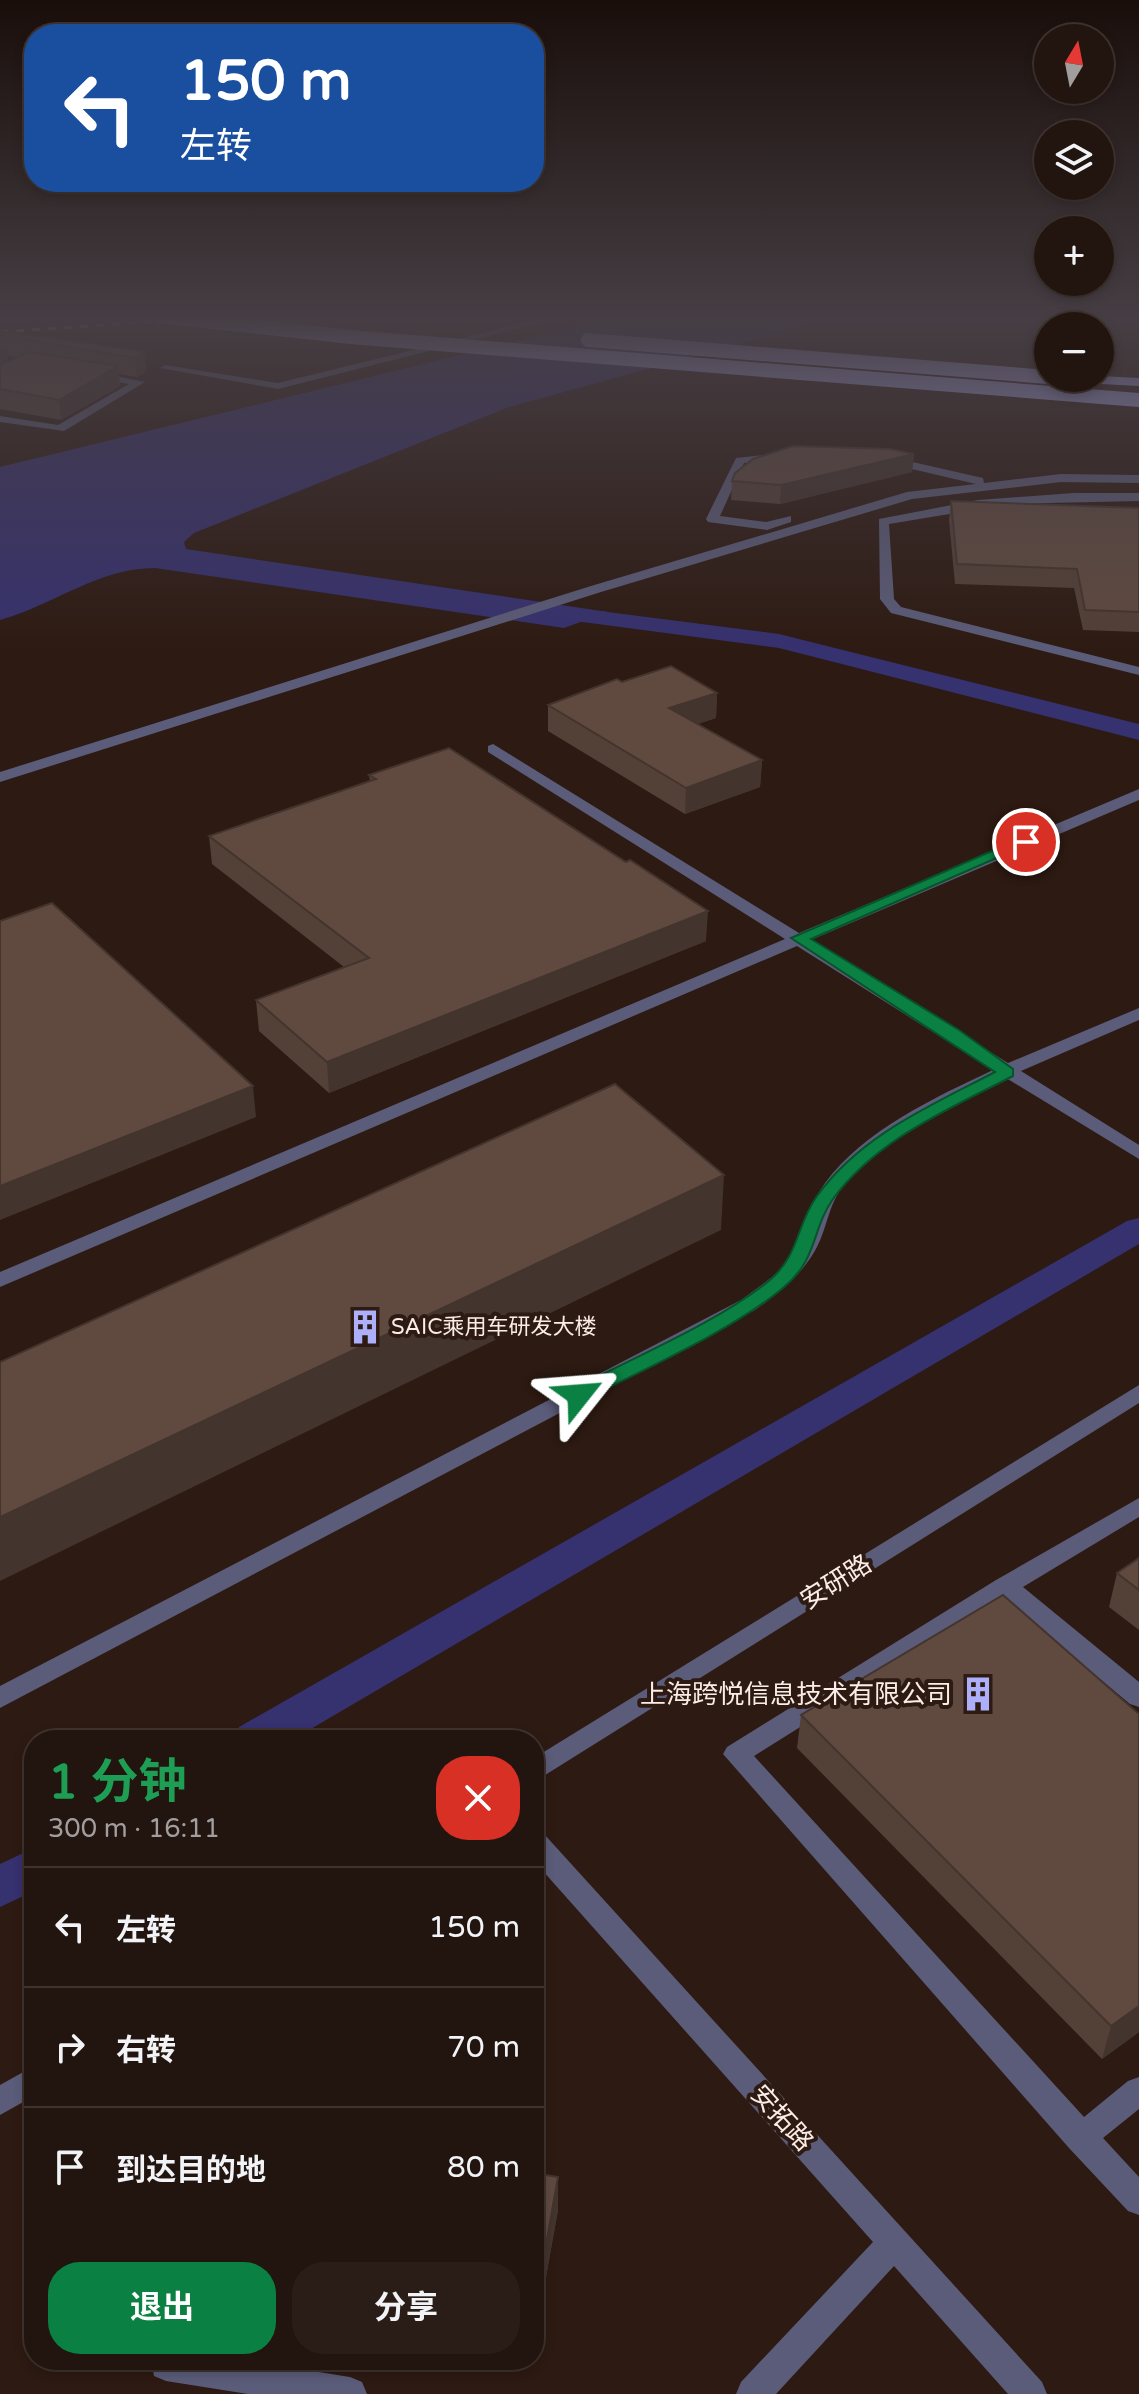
<!DOCTYPE html>
<html lang="zh">
<meta charset="utf-8">
<style>
:root{--surface:#22140e;--page:#2a1d17;--text:#f1f3f6;--muted:#a29e9e;--line:#3f332e;--accent:#0b8043}
body{margin:0;font-family:"Varela Round","Noto Sans SC",sans-serif;background:var(--page);color:var(--text);height:100vh;display:flex;flex-direction:column;font-size:30px;white-space:nowrap}
*{box-sizing:border-box;margin:0}
p{font-size:26px;color:var(--muted)}
.icon{flex:none;width:44px;height:44px;fill:none;stroke:currentColor;stroke-width:2;stroke-linecap:round;stroke-linejoin:round}
.map{position:relative;flex:1;overflow:hidden}
.details{position:absolute;left:24px;top:1730px;width:520px;height:640px;display:flex;flex-direction:column;background:var(--surface);border-radius:32px;box-shadow:0 4px 12px #0003,0 0 0 2px var(--line)}
.details>*{flex:none}
.banner{position:absolute;left:24px;top:24px;width:520px;height:168px;border-radius:32px;box-shadow:0 4px 12px #0003,0 0 0 2px var(--line);background:#1a4fa0;color:#fff;overflow:hidden}
.needle{width:52px;rotate:10deg}
.buttons{position:absolute;left:1034px;top:24px;display:grid;gap:16px}
.buttons a{display:grid;place-items:center;width:80px;height:80px;border-radius:50%;background:var(--surface);box-shadow:0 4px 12px #0003,0 0 0 2px var(--line);font-size:40px}
.pin{position:absolute;display:grid;place-items:center;width:68px;height:68px;color:#fff;margin:-34px;border:4px solid #fff;border-radius:50%;box-shadow:0 2px 8px #0007}
.me{position:absolute;width:88px;margin:-44px;rotate:62deg;stroke-linejoin:round;filter:drop-shadow(0 0 6px #0008)}
.turn{display:flex;align-items:center;gap:28px;height:168px;padding:0 24px;font-size:36px}
.turn .icon{width:104px;height:104px;stroke-width:2.5}
.turn b{display:block;font-size:56px;line-height:68px}
.round{display:grid;place-items:center;flex:none;width:84px;height:84px;border-radius:32px;background:var(--page)}
.head{display:flex;align-items:center;justify-content:space-between;height:136px;padding:0 24px}
h1{font-size:48px;font-weight:700;line-height:60px;color:#1e9e55}
.primary-button{display:flex;gap:16px;margin-top:auto;padding:16px 24px}
.primary-button a{flex:1;height:92px;border-radius:32px;background:var(--accent);color:#fff;font-size:32px;font-weight:700;line-height:92px;text-align:center}
.primary-button a+a{background:var(--page);color:var(--text)}
ul{padding:0;list-style:none}
li{display:flex;align-items:center;gap:24px;height:120px;padding:0 24px;border-top:2px solid var(--line)}
li div{flex:1}
li b{display:block;font-size:30px}
li em{font-style:normal}
.map>svg:first-child{display:block}
.water{fill:#36316f}
.lines{fill:none;stroke-linecap:round;stroke-linejoin:round}
.canal{fill:#36316f;fill-rule:evenodd}
.minor{fill:#5b5c79;fill-rule:evenodd}
.highway{fill:#aeb0f8;fill-rule:evenodd}
.rail{stroke:#d9cac4;stroke-width:3;stroke-dasharray:8 8;stroke-linecap:butt}
.highway-bridge{stroke:#aeb0f8;stroke-width:14}
.wall{fill:#534037;fill-rule:evenodd}
.shaded-wall{fill:#43342d}
.building{fill:#604a40;stroke:#43342d;stroke-width:2}
.route{fill:#0b8043;stroke:#07532c;stroke-width:2}
.labels{text-anchor:middle;dominant-baseline:central;stroke-width:8;stroke-linejoin:round;paint-order:stroke}
.poi-label{font-size:22px;fill:#faece6;stroke:#2d1a12;text-anchor:start}
.near-street-label{font-size:26px;fill:#faece6;stroke:#2d1a12}
.near-poi-label{font-size:26px;fill:#faece6;stroke:#2d1a12;text-anchor:end}
</style>
<div class="map">
<svg width="1139" height="2394" viewBox="0 0 1139 2394">
<rect width="100%" height="100%" fill="#2d1a12"/>
<path class="water" d="M621 316H840L509 407 194 533 184 542 186 549 608 612 564 628 155 568C98 568 54 605 0 620V467Z"/>
<g class="lines">
<g class="canal">
<polygon points="545,604 779,634 1139,724 1139,740 779,648 537,616 534,611 537,606"/>
<polygon points="1139,1218 1139,1244 292,1740 233,1740 239,1727 1127,1221"/>
<polygon points="34,1848 34,1891 0,1907 0,1864"/>
</g>
<g class="minor">
<polygon points="525,316 559,318 278,389 160,368 165,365 278,383 535,320"/>
<polygon points="95,372 145,382 64,431 0,422 0,416 58,425 129,384 91,377 91,373"/>
<polygon points="782,453 788,457 786,459 744,463 720,516 766,522 791,516 791,522 767,530 708,522 706,519 736,458"/>
<polygon points="886,456 983,478 984,483 1061,474 1139,475 1139,483 1061,482 912,499 601,592 0,782 0,772 591,586 907,492 976,484 882,462 880,460"/>
<polygon points="1074,493 1139,493 1139,501 1010,504 889,524 894,599 901,607 1139,667 1139,675 891,613 880,599 879,519 978,500"/>
<path d="M493 744 799 933 1139 789V800L811 940 1008 1063 1139 1008V1020L1021 1071 1139 1145V1159L1006 1078C954 1103 871 1142 839 1192 830 1206 827 1223 821 1238 808 1270 783 1290 755 1310L0 1708V1686L741 1300C760 1286 783 1272 795 1250 807 1228 810 1203 825 1183 864 1130 936 1097 993 1070L797 946 0 1287V1272L785 939 488 752V746Z"/>
<polygon points="1139,1385 1139,1403 534,1782 534,1758"/>
<polygon points="1139,1498 1139,1517 1023,1587 1139,1682 1139,1707 1130,1704 1004,1599 754,1756 1084,2117 1128,2081 1139,2077 1139,2109 1103,2138 1139,2177 1139,2215 1128,2211 1069,2148 723,1754 727,1747 996,1580"/>
<polygon points="534,1831 544,1834 1042,2382 1047,2394 1008,2394 894,2266 776,2394 736,2394 741,2382 873,2242 534,1861"/>
<polygon points="34,2066 34,2096 0,2115 0,2085"/>
<polygon points="151,2360 243,2360 350,2377 362,2382 367,2394 248,2394 166,2381 154,2376"/>
</g>
<polygon class="highway" points="1100,376 1139,378 1139,386 1063,382 1056,378"/>
<polyline class="rail" points="0,332 233,316"/>
<g class="highway-bridge">
<polyline points="159,316 351,337 1139,400"/>
<polyline points="588,340 1048,377"/>
</g>
</g>
<g class="wall">
<path d="M0 331 144 352 146 372 137 377 119 374 120 386 61 420 0 409ZM7 355 9 356 17 357 8 361Z"/>
<polygon points="914,454 912,472 780,504 731,500 732,481"/>
<polygon points="951,501 1139,508 1139,632 1083,630 1074,588 955,584 949,520"/>
<polygon points="622,682 717,693 716,718 697,724 762,760 760,787 685,814 548,731 548,705"/>
<polygon points="369,775 626,862 706,941 329,1093 259,1031 256,1000 344,967 212,864 209,836 370,781"/>
<polygon points="1139,1558 1139,1630 1109,1607 1117,1573"/>
<polygon points="801,1715 1139,2032 1102,2059 797,1748"/>
<polygon points="534,2173 558,2177 558,2210 541,2305 534,2304"/>
</g>
<g class="shaded-wall">
<polygon points="6,348 9,368 0,374 0,352"/>
<polygon points="144,352 146,372 137,377 135,358"/>
<polygon points="118,366 120,386 61,420 59,400"/>
<polygon points="914,454 912,472 780,504 781,485"/>
<polygon points="717,693 716,718 668,734 669,708"/>
<polygon points="762,760 760,787 685,814 686,788"/>
<polygon points="708,911 706,941 329,1093 327,1062"/>
<polygon points="253,1086 256,1117 0,1220 0,1186"/>
<polygon points="724,1175 721,1230 0,1581 0,1517"/>
<polygon points="1139,2006 1139,2032 1102,2059 1111,2026"/>
<polygon points="558,2177 558,2210 541,2305 541,2273"/>
</g>
<g class="building">
<polygon points="0,331 144,352 135,358 0,335"/>
<polygon points="29,352 118,366 59,400 0,389 0,365"/>
<polygon points="793,446 890,449 914,454 781,485 732,481 735,473 753,459"/>
<polygon points="951,501 1139,508 1139,612 1085,610 1077,569 957,564"/>
<polygon points="671,666 717,693 669,708 762,760 686,788 548,705 617,679 622,682"/>
<polygon points="449,748 626,862 630,860 708,911 327,1062 256,1000 369,958 209,836 376,779 369,775"/>
<polygon points="52,903 253,1086 0,1186 0,921"/>
<polygon points="615,1084 724,1175 0,1517 0,1362"/>
<polygon points="1139,1558 1139,1590 1117,1573"/>
<polygon points="1003,1595 1139,1714 1139,2006 1111,2026 801,1715"/>
<polygon points="534,2173 558,2177 541,2273 534,2272"/>
</g>
<linearGradient id="sky" x2="0" y2="1"><stop stop-color="#190e0a"/><stop offset="0.49" stop-color="#463e44"/><stop offset="1" stop-color="#463e44" stop-opacity="0"/></linearGradient>
<rect width="1139" height="651" fill="url(#sky)"/>
<path class="route" d="M1020 839 1033 842 811 939 959 1030 1013 1069V1076C949 1109 877 1139 833 1199 811 1230 819 1258 783 1288 733 1330 646 1368 586 1399H572L569 1395 572 1390C634 1357 717 1323 770 1280 800 1254 796 1225 817 1196 861 1135 930 1106 995 1072L791 938Z"/>
<defs>
<g id="building-bare" transform="scale(2.76)"><path d="M-4-6H4V6H1V3H-1V6H-4ZM-2.5-4.3h1.7v1.8h-1.7ZM.8-4.3h1.7v1.8H.8ZM-2.5-1h1.7V.8h-1.7ZM.8-1h1.7V.8H.8Z" fill="#adaffb" stroke="#2d1a12" stroke-width="2.5" paint-order="stroke"/></g>
</defs>
<g fill-rule="evenodd">
<use href="#building-bare" x="365" y="1327"/>
<use href="#building-bare" x="978" y="1694"/>
</g>
<g class="labels">
<g class="poi-label">
<text x="391" y="1327">SAIC乘用车研发大楼</text>
</g>
<g class="near-street-label">
<text transform="translate(836 1582) rotate(-32)">安研路</text>
<text transform="translate(782 2118) rotate(48)">安拓路</text>
</g>
<g class="near-poi-label">
<text x="952" y="1694">上海跨悦信息技术有限公司</text>
</g>
</g>
</svg>
<div class="buttons">
<a><svg class="needle" viewBox="-14 -14 28 28"><path d="M0-13l5 13h-10z" fill="#e53935"/><path d="M0 13l5-13h-10z" fill="#a29e9e"/></svg></a>
<a><svg class="icon" aria-label="layers" viewBox="0 0 24 24"><path d="M12 4l9 5-9 5-9-5zM3 14l9 5 9-5"/></svg></a>
<a>+</a>
<a>−</a>
</div>
<div class="pin" style="left:1026px;top:842px;background:#d93025"><svg class="icon" aria-label="arrive" viewBox="0 0 24 24"><path d="M6 21V4h12l-3 4 3 4H6"/></svg></div>
<svg class="me" style="left:579px;top:1395px" viewBox="-20 -20 40 40"><path d="M0-17L14 15 0 8-14 15z" fill="#0b8043" stroke="#fff" stroke-width="4"/></svg>
<div class="banner">
<div class="turn"><svg class="icon" aria-label="left" viewBox="0 0 24 24"><path d="M17 20v-9H6M10 6l-5 5 5 5"/></svg><div><b>150 m</b>左转</div></div>
</div>
<section class="details">
<div class="head"><div><h1>1 分钟</h1><p>300 m · 16:11</p></div><a class="round" style="background:#d93025;color:#fff"><svg class="icon" aria-label="close" viewBox="0 0 24 24"><path d="M6 6l12 12M18 6L6 18"/></svg></a></div>
<ul>
<li><svg class="icon" aria-label="left" viewBox="0 0 24 24"><path d="M17 20v-9H6M10 6l-5 5 5 5"/></svg><div><b>左转</b></div><em>150 m</em></li>
<li><svg class="icon" aria-label="right" viewBox="0 0 24 24"><path d="M7 20v-9h11M14 6l5 5-5 5"/></svg><div><b>右转</b></div><em>70 m</em></li>
<li><svg class="icon" aria-label="arrive" viewBox="0 0 24 24"><path d="M6 21V4h12l-3 4 3 4H6"/></svg><div><b>到达目的地</b></div><em>80 m</em></li>
</ul>
<div class="primary-button"><a>退出</a><a>分享</a></div>
</section>
</div>
